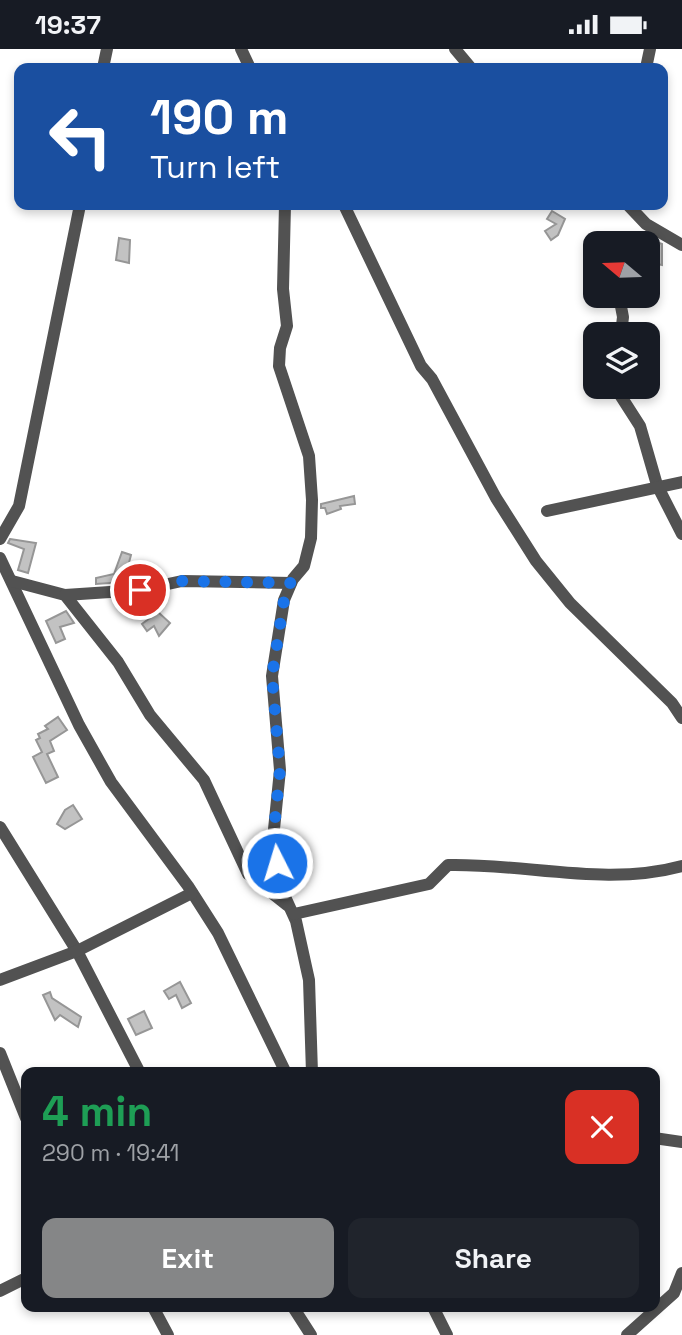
<!DOCTYPE html>
<meta charset="utf-8">
<style>
:root{--surface:#171b24;--page:#20242c;--text:#f1f3f6;--muted:#9ea1a6;--accent:#858687}
body{margin:0;font-family:"Space Grotesk",sans-serif;background:var(--page);color:var(--text);height:100vh;display:flex;flex-direction:column;font-size:26px;white-space:nowrap}
*{box-sizing:border-box;margin:0}
p{font-size:23px;color:var(--muted)}
.icon{flex:none;width:38px;height:38px;fill:none;stroke:currentColor;stroke-width:2;stroke-linecap:round;stroke-linejoin:round}
.map{position:relative;flex:1;overflow:hidden}
.details{position:absolute;left:21px;top:1018px;width:639px;height:245px;display:flex;flex-direction:column;background:var(--surface);border-radius:14px;box-shadow:0 4px 10px #0003}
.details>*{flex:none}
.hud{position:absolute;left:14px;top:14px;width:654px;height:147px;border-radius:14px;box-shadow:0 4px 10px #0003;background:#1a4fa0;color:#fff;overflow:hidden}
.needle{width:46px;rotate:289deg}
.fabs{position:absolute;left:583px;top:182px;display:grid;gap:14px}
.fabs a{display:grid;place-items:center;width:77px;height:77px;border-radius:14px;background:var(--surface);box-shadow:0 4px 10px #0003;font-size:35px}
.pin{position:absolute;display:grid;place-items:center;width:60px;height:60px;color:#fff;margin:-30px;border:4px solid #fff;border-radius:50%;box-shadow:0 2px 7px #0007}
.me{position:absolute;width:77px;margin:-38px;rotate:355deg;stroke-linejoin:round;filter:drop-shadow(0 0 5px #0008)}
.turn{display:flex;align-items:center;gap:24px;height:147px;padding:0 21px;font-size:32px}
.turn .icon{width:91px;height:91px;stroke-width:2.5}
.turn b{display:block;font-size:49px;line-height:60px}
.round{display:grid;place-items:center;flex:none;width:74px;height:74px;border-radius:14px;background:var(--page)}
.headline{display:flex;align-items:center;justify-content:space-between;height:119px;padding:0 21px}
h1{font-size:42px;font-weight:800;line-height:52px;color:#1e9e55}
.button{display:flex;gap:14px;margin-top:auto;padding:14px 21px}
.button a{flex:1;height:80px;border-radius:14px;background:var(--accent);color:#fff;font-size:28px;font-weight:800;line-height:80px;text-align:center}
.button a+a{background:var(--page);color:var(--text)}
.status{display:flex;justify-content:space-between;align-items:center;height:49px;padding:0 35px;background:var(--surface);direction:ltr}
.status svg{height:19px;fill:currentColor}
.map>svg:first-child{display:block}
.building{fill:#c2c2c2;stroke:#969696;stroke-width:2}
.lines{fill:none;stroke-linecap:round;stroke-linejoin:round}
.minor{stroke:#525252;stroke-width:12}
.route{stroke:#1a73e8;stroke-width:12;stroke-dasharray:0 21.6}
</style>
<div class="status"><b>19:37</b><svg viewBox="0 0 49 12"><path d="M0 12V9h3v3zM5 12V6h3v6zM10 12V3h3v9zM15 12V0h3v12zM26 1h20v11H26zM47 4h2v5h-2z"/></svg></div>
<div class="map">
<svg width="682" height="1286" viewBox="0 0 682 1286">
<rect width="100%" height="100%" fill="#fff"/>
<g class="building">
<polygon points="552,162 565,170 558,186 551,191 545,182 556,175 547,170"/>
<polygon points="119,189 130,191 129,214 116,211"/>
<polygon points="648,190 662,195 662,216 648,213"/>
<polygon points="354,447 355,455 340,457 341,460 327,465 325,459 321,459 321,455"/>
<polygon points="10,490 36,494 28,524 18,521 24,500 8,494"/>
<polygon points="122,503 131,506 124,533 96,535 96,529 114,525"/>
<polygon points="66,562 74,574 60,578 65,590 56,594 46,572"/>
<polygon points="158,563 170,574 159,587 154,577 147,582 142,575"/>
<polygon points="58,668 67,681 50,692 54,702 47,705 58,728 46,734 33,708 42,703 36,691 40,689 38,685 48,680 45,677"/>
<polygon points="73,756 82,770 65,780 57,775 65,761"/>
<polygon points="180,933 191,954 182,959 176,946 169,950 164,942"/>
<polygon points="50,943 52,949 81,968 78,978 60,966 55,971 43,946"/>
<polygon points="144,962 152,979 136,986 128,970"/>
</g>
<g class="lines">
<g class="minor">
<polyline points="241,0 250,19"/>
<polyline points="455,0 471,19"/>
<polyline points="103,19 107,0"/>
<polyline points="646,19 650,0"/>
<polyline points="285,156 283,240 287,277 280,299 279,317 309,407 312,451 311,489 304,517 293,530 284,551 272,627 280,721 273,790 281,839 296,872 309,931 312,1024"/>
<polyline points="344,156 421,317 432,330 496,449 536,512 570,554 672,654 682,669"/>
<polyline points="628,156 646,175 682,196"/>
<polyline points="619,247 623,268 621,285"/>
<polyline points="615,338 640,377 657,436 682,485"/>
<polyline points="547,462 682,433"/>
<polyline points="0,490 19,457 80,156"/>
<polyline points="0,509 79,676 111,733 188,837 218,884 286,1024"/>
<polyline points="12,532 65,546 118,613 150,666 204,731 248,825 287,856"/>
<polyline points="65,546 140,541 182,532 291,534"/>
<polyline points="0,778 77,902 140,1024"/>
<path d="M294 865 429 835 448 816C525 814 606 838 682 817"/>
<polyline points="0,931 77,902 192,844"/>
<polyline points="0,1004 26,1069"/>
<polyline points="654,1089 682,1093"/>
<polyline points="0,1242 26,1229"/>
<polyline points="153,1258 168,1286"/>
<polyline points="293,1258 311,1286"/>
<polyline points="433,1258 447,1286"/>
<polyline points="627,1286 674,1244 682,1224"/>
</g>
</g>
<g class="lines">
<polyline class="route" points="140,541 182,532 291,534 284,551 272,627 280,721 273,790 277,814"/>
</g>
</svg>
<div class="fabs">
<a><svg class="needle" viewBox="-14 -14 28 28"><path d="M0-13l5 13h-10z" fill="#e53935"/><path d="M0 13l5-13h-10z" fill="#9ea1a6"/></svg></a>
<a><svg class="icon" aria-label="layers" viewBox="0 0 24 24"><path d="M12 4l9 5-9 5-9-5zM3 14l9 5 9-5"/></svg></a>
</div>
<div class="pin" style="left:140px;top:541px;background:#d93025"><svg class="icon" aria-label="arrive" viewBox="0 0 24 24"><path d="M6 21V4h12l-3 4 3 4H6"/></svg></div>
<svg class="me" style="left:277px;top:814px" viewBox="-20 -20 40 40"><circle r="17" fill="#1a73e8" stroke="#fff" stroke-width="3"/><path d="M0-11L8 9 0 5-8 9z" fill="#fff"/></svg>
<div class="hud">
<div class="turn"><svg class="icon" aria-label="left" viewBox="0 0 24 24"><path d="M17 20v-9H6M10 6l-5 5 5 5"/></svg><div><b>190 m</b>Turn left</div></div>
</div>
<section class="details">
<div class="headline"><div><h1>4 min</h1><p>290 m · 19:41</p></div><a class="round" style="background:#d93025;color:#fff"><svg class="icon" aria-label="close" viewBox="0 0 24 24"><path d="M6 6l12 12M18 6L6 18"/></svg></a></div>
<div class="button"><a>Exit</a><a>Share</a></div>
</section>
</div>
